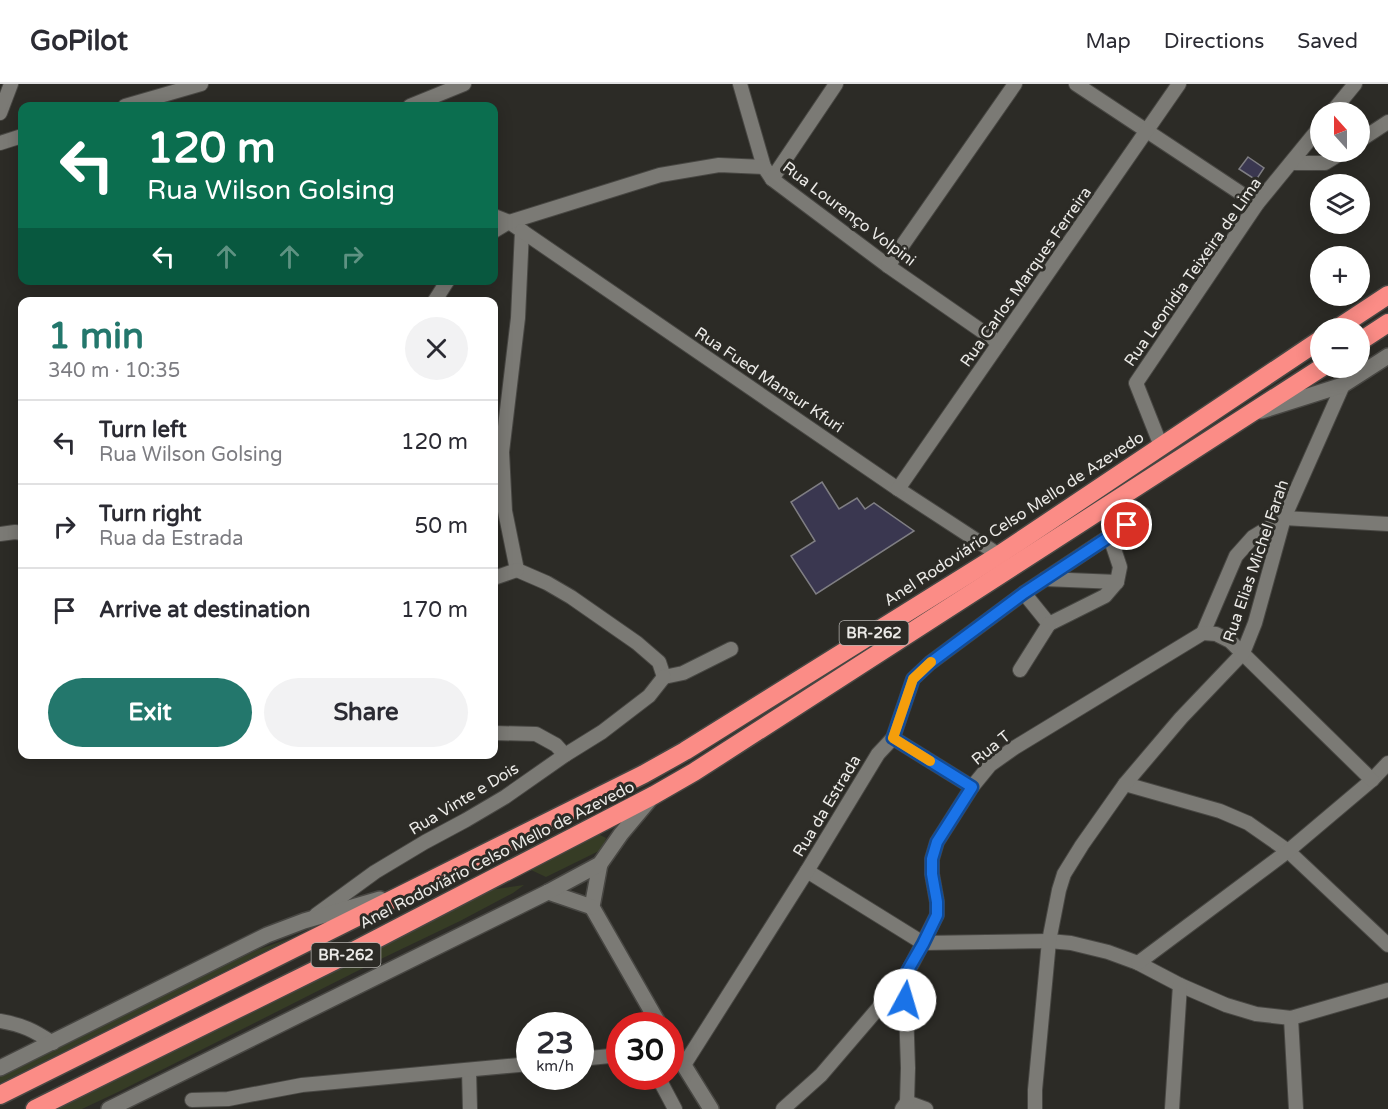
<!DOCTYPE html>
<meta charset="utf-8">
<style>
:root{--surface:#fff;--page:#f2f2f3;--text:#2b2b33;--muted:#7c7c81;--line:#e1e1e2;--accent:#23776c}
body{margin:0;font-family:"Varela Round",sans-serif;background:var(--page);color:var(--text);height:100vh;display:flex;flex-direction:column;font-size:22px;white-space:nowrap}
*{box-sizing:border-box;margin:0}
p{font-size:20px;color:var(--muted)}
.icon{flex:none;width:33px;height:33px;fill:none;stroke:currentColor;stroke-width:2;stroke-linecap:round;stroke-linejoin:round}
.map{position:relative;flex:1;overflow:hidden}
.side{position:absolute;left:18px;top:213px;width:480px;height:462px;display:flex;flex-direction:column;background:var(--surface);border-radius:12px;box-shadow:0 3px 15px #0003}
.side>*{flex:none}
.guide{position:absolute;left:18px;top:18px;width:480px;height:183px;border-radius:12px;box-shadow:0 3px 15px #0003;background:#0b6e4f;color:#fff;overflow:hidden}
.needle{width:39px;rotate:339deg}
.buttons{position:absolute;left:1310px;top:18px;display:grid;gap:12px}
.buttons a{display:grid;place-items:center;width:60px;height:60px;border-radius:50%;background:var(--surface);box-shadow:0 3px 15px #0003;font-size:30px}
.speed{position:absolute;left:516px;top:928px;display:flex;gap:12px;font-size:30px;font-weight:700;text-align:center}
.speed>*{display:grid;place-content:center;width:78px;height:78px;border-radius:50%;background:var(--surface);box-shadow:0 3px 15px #0003;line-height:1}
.speed small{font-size:15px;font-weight:400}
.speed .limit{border:9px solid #d22;background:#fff;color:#111}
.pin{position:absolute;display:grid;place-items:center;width:51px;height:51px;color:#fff;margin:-26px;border:3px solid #fff;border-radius:50%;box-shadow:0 2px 6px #0007}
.me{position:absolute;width:66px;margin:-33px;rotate:6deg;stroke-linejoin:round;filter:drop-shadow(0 0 4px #0008)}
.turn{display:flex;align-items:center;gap:21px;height:126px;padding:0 30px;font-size:27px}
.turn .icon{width:78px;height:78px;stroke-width:2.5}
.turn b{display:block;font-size:42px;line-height:51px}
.lanes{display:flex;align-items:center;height:57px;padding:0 30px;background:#0003;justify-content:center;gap:30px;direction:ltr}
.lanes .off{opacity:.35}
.round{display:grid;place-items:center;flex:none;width:63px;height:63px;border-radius:32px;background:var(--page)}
.summary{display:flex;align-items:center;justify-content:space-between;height:102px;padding:0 30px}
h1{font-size:36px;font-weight:700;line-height:45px;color:var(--accent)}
.primary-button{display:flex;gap:12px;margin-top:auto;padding:12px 30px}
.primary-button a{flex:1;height:69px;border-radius:36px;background:var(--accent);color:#fff;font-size:24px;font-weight:700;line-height:69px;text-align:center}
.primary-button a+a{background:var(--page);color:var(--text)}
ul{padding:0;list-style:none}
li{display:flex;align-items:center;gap:18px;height:84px;padding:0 30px;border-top:2px solid var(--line)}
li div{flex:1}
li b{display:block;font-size:22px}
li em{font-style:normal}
header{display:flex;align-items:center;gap:36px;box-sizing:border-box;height:84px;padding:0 30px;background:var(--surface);border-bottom:2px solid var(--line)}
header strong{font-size:28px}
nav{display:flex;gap:33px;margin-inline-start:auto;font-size:21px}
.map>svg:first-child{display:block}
.green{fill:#363c25}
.building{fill:#3a3750;stroke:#7f7e83;stroke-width:1.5}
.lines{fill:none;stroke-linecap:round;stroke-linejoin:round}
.minor-casing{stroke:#484743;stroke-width:16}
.tertiary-casing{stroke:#484743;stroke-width:18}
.secondary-casing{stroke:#484743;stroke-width:18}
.motorway-casing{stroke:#484743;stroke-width:21}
.minor{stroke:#7b7a75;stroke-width:14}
.tertiary{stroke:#7b7a75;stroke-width:15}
.secondary{stroke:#7b7a75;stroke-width:15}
.motorway{stroke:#fb8c86;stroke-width:18}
.route-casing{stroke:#114b97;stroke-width:15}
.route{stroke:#1a73e8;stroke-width:10}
.slow{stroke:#f59e0b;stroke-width:10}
.labels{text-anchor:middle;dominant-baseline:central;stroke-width:6;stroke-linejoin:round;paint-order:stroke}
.shield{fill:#2c2b26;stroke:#b2b1ad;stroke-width:1.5}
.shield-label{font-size:15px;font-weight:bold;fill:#ebeae7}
.street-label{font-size:16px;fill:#ebeae7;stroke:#2c2b26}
</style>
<header>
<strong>GoPilot</strong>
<nav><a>Map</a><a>Directions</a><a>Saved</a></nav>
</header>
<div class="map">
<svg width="1388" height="1025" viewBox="0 0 1388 1025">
<rect width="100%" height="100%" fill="#2c2b26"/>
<g class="green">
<polygon points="598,750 606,754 603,765 546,793 531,786"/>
<polygon points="524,801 513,809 460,837 383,874 118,1008 82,1025 51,1025 490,806"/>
<polygon points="291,854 0,999 0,989 257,866"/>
</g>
<g class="building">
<polygon points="1248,73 1264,84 1256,96 1239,85"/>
<polygon points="822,398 839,425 857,414 865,425 874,419 914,447 816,510 791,472 815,457 791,418"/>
</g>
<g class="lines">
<g class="minor-casing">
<g id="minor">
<polyline points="740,0 764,83 772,95 888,182 999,259"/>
<polyline points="1076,0 1257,120"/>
<polyline points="125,22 201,0"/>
<polyline points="410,22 464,0"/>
<polyline points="1332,28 1355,0"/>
<polyline points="0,29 11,0"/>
<polyline points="1359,57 1388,38"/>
<polyline points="0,59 22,52"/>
<polyline points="1291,79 1325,79 1343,68"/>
<polyline points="772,95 836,0"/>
<polyline points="494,132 509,138 522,147 518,234 502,368 505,427 517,486"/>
<polyline points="494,147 509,138 660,91 719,81 764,83"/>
<polyline points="522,147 898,405 999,471"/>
<polyline points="888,182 1015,0"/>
<polyline points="434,218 448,196"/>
<polyline points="1161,362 1136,299 1257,120 1320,43"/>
<polyline points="898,405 1179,0"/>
<polyline points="0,450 15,448 22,449"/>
<polyline points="517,486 547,499 571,513 637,559 659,578 664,593"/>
<polyline points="494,494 517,486"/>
<polyline points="1045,495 1117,498"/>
<polyline points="1024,509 1049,540"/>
<polyline points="1049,540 1105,512 1117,498 1120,483 1110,453"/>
<polyline points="1203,549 1236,472 1253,453 1284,434 1388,440"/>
<polyline points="1020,586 1049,540"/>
<polyline points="664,593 683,589 731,565"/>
<polyline points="494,649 536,650 556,661 565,671"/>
<polyline points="893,654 972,703"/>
<polyline points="1125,700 1220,727 1248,739 1288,767 1388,861"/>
<polyline points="807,787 923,859 1049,857 1071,859 1108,868 1138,879 1180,901 1226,921 1256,930 1291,934 1388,906"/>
<polyline points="316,831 375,788 425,758 466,736 505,713 565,671 602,648 649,612 664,593"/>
<polyline points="1138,879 1288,767 1372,696 1388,679"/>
<polyline points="1291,934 1296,1025"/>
<path d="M0 937C23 941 33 946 53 959"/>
<polyline points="580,975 620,971"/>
<polyline points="684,981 807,787 878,670 893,654 913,595 930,579 1024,509 1143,430"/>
<polyline points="469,986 470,1025"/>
<polyline points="658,993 675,1025"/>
<polyline points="192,1016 228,1015 302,1001 530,980"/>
<polyline points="907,1018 926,1025"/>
<polyline points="783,1025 821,991 905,893 923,859 937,831 937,818 932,790 932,775 937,758 972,703 990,681 1014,664 1203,549 1216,550 1230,557 1372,696"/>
<polyline points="902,1025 907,1018 908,984 905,893"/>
<polyline points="1035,1025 1035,1006 1049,857 1059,806 1064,790 1082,761 1125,700 1181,634 1243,569 1255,539 1284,434 1343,301"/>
<polyline points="1172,1025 1180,901"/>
</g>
</g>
<g class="tertiary-casing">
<polyline id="tertiary" points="1261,327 1343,301 1388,272"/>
</g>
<g class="secondary-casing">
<g id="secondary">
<polyline points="600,780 592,823 660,942"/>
<polyline points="548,808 592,823"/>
<polyline points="670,959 711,1025"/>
<polyline points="0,984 267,851 304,837 380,815"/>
<polyline points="109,1025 548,808 600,780 621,750 652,713"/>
</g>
</g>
<g class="motorway-casing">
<g id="motorway">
<polyline points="1338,244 1388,211"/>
<polyline points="1359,258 1388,239"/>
<polyline points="0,1011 644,690 685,667 999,471 1320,256"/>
<polyline points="35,1025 338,875 654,711 694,688 1321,284"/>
</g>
</g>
<use href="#minor" class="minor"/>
<use href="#tertiary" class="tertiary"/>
<use href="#secondary" class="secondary"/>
<use href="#motorway" class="motorway"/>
</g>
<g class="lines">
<g class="route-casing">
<polyline id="route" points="905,916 904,893 923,860 937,831 937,818 932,790 932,775 937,758 972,703 893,654 913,595 930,579 1024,509 1127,441"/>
</g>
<use href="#route" class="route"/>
<polyline class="slow" points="930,677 893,654 913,595 931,578"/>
</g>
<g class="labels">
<g class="shield">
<rect x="839.5" y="537" width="69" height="24" rx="4.5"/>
<rect x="311.5" y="859" width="69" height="24" rx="4.5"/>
</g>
<g class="shield-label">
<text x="874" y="549">BR-262</text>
<text x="346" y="871">BR-262</text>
</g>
<g class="street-label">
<text transform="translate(849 130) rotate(37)">Rua Lourenço Volpini</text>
<text transform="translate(1193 188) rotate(-55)">Rua Leonídia Teixeira de Lima</text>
<text transform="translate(1026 193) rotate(-55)">Rua Carlos Marques Ferreira</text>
<text transform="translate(769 296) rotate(34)">Rua Fued Mansur Kfuri</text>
<text transform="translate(1014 435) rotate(-33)">Anel Rodoviário Celso Mello de Azevedo</text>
<text transform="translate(1256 477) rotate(-71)">Rua Elias Michel Farah</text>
<text transform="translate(991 664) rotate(-39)">Rua T</text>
<text transform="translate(464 715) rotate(-31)">Rua Vinte e Dois</text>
<text transform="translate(827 722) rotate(-59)">Rua da Estrada</text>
<text transform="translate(497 771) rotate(-27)">Anel Rodoviário Celso Mello de Azevedo</text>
</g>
</g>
</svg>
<div class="buttons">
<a><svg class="needle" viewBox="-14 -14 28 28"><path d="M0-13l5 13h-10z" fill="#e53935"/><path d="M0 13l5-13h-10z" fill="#7c7c81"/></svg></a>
<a><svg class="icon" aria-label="layers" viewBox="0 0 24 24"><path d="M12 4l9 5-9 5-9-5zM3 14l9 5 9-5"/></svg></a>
<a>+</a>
<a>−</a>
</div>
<div class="speed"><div>23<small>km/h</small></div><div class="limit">30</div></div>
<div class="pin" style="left:1127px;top:441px;background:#d93025"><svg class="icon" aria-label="arrive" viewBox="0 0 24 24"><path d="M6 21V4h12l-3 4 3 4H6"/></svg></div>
<svg class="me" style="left:905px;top:916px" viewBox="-20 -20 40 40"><circle r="19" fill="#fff"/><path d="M0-13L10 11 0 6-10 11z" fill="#1a73e8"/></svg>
<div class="guide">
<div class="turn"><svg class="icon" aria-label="left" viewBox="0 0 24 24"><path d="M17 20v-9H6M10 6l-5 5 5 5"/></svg><div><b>120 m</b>Rua Wilson Golsing</div></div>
<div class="lanes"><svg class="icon" aria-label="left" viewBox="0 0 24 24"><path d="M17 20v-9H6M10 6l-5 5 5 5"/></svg><svg class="icon off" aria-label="ahead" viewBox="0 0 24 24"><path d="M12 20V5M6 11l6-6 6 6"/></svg><svg class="icon off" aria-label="ahead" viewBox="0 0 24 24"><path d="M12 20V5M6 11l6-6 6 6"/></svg><svg class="icon off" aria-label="right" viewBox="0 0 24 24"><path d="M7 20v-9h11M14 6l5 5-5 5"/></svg></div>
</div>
<section class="side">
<div class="summary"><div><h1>1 min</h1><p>340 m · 10:35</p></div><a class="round"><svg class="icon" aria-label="close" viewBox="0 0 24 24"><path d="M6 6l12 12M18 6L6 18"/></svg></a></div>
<ul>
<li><svg class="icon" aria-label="left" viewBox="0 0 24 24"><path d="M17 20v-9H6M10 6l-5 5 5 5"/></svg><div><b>Turn left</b><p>Rua Wilson Golsing</p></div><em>120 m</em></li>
<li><svg class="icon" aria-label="right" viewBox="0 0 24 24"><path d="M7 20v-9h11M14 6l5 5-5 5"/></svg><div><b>Turn right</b><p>Rua da Estrada</p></div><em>50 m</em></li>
<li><svg class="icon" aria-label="arrive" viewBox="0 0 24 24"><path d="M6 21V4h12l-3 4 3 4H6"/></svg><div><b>Arrive at destination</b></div><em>170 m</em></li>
</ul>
<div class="primary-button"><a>Exit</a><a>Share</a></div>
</section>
</div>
